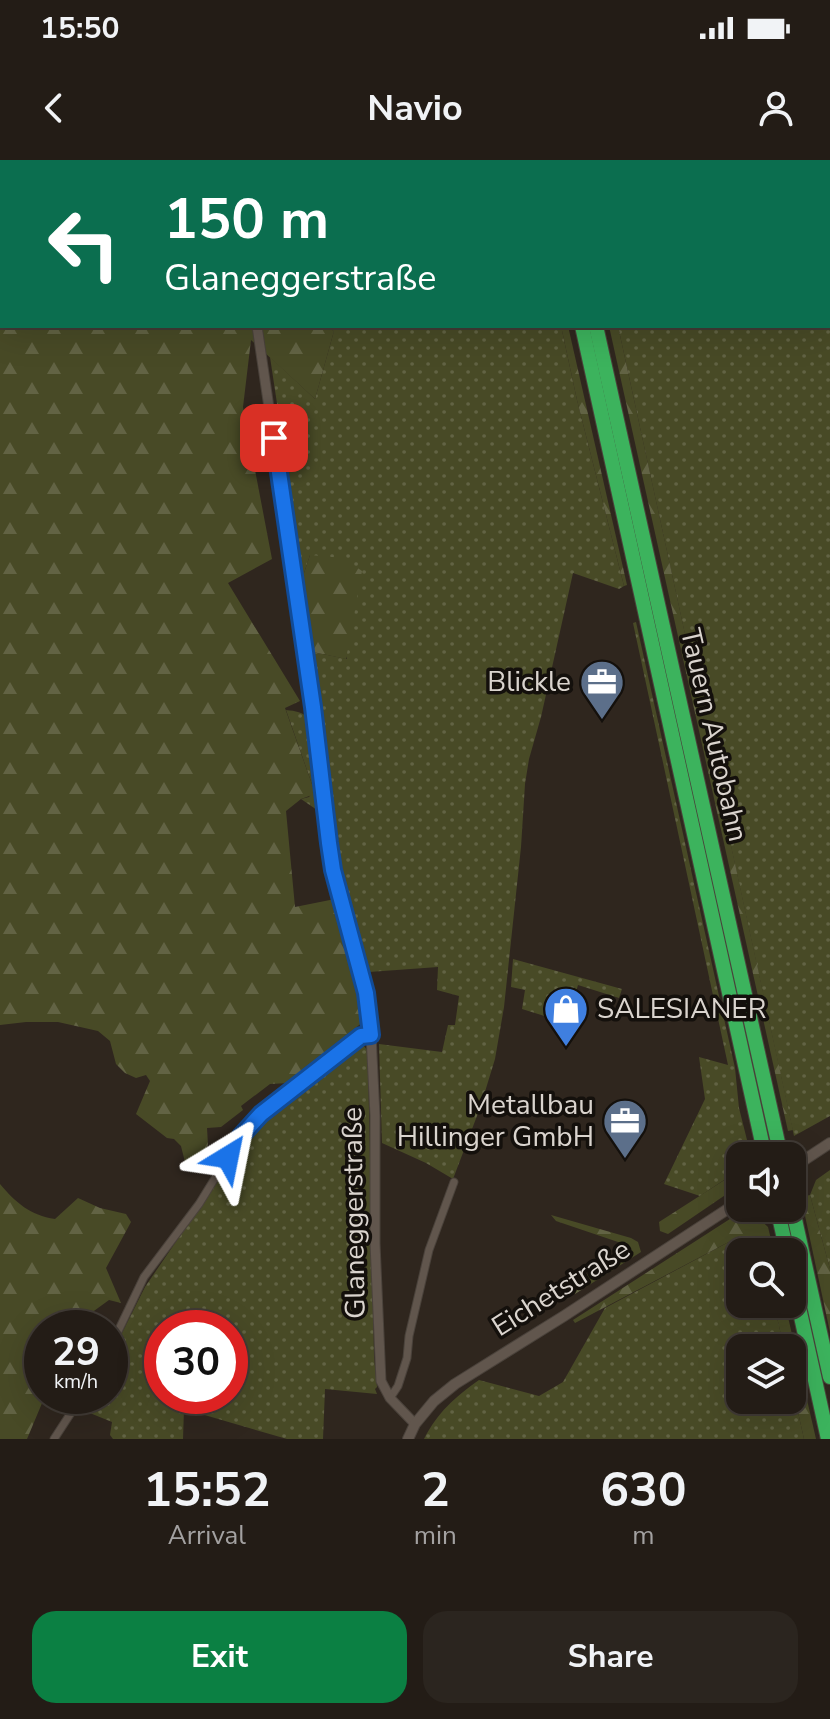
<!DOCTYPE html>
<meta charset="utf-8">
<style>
:root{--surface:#231c16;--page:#2b251f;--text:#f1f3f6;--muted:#a3a1a1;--line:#403a35;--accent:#0b8043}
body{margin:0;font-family:"Nunito Sans",sans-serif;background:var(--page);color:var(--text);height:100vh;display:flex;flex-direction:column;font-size:30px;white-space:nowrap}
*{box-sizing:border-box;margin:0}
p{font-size:26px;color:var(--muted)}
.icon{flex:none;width:44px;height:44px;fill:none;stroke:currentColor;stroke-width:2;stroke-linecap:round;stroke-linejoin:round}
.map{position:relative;height:1279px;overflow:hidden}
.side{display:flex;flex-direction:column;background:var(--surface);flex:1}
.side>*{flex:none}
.hud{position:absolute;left:0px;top:0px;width:830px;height:168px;box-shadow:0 8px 32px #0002,0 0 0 2px var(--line);background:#0b6e4f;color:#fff;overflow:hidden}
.buttons{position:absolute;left:726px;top:982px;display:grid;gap:16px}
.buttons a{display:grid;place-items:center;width:80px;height:80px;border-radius:16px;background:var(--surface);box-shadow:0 8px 32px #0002,0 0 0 2px var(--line);font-size:40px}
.speed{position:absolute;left:24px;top:1150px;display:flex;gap:16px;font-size:40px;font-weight:700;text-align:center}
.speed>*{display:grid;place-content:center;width:104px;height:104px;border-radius:50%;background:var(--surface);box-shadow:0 8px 32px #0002,0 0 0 2px var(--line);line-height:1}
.speed small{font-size:20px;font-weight:400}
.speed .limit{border:12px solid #d22;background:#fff;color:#111}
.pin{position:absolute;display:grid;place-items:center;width:68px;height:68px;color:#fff;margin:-34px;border-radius:16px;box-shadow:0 4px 12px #0006}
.me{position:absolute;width:88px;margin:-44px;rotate:35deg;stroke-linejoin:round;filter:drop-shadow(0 0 6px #0008)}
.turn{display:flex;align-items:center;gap:28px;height:168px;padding:0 32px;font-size:36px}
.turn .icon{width:104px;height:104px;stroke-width:2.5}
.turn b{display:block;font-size:56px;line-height:68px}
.eta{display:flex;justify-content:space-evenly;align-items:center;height:136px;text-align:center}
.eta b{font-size:48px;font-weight:700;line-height:56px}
.action{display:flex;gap:16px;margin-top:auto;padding:16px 32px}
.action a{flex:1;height:92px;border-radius:24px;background:var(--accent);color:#fff;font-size:32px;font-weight:700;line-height:92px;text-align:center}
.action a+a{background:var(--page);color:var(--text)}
.status{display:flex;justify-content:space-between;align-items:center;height:56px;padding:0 40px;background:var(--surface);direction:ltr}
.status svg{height:22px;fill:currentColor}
header{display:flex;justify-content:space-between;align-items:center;height:104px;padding:0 32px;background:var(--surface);font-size:36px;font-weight:700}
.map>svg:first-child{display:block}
.grass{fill:url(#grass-dots);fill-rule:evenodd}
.forest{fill:url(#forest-firs)}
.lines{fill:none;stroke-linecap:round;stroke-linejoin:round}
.minor-casing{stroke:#4a423b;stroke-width:9}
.tertiary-casing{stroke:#4a423b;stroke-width:11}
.secondary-casing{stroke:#4a423b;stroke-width:12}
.motorway-casing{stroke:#4a423b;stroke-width:16}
.minor{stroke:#61564d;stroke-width:7}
.tertiary{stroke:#61564d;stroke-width:9}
.secondary{stroke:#61564d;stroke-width:10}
.motorway{stroke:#3cb35d;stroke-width:14}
.route-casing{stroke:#114b97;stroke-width:20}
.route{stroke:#1a73e8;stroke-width:14}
.labels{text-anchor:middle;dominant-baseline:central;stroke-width:7;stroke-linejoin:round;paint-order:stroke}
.poi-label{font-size:28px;fill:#dad4ce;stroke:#14100c;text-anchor:end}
.street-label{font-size:28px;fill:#dad4ce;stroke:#14100c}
</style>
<div class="status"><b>15:50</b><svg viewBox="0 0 49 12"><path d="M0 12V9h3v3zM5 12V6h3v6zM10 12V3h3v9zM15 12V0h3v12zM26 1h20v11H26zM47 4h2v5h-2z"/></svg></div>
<header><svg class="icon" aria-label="back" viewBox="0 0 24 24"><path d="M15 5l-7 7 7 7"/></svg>Navio<svg class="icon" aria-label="person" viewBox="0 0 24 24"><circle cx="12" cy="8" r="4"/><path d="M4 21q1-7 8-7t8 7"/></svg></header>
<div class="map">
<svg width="830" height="1279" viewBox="0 0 830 1279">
<defs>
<pattern id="grass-dots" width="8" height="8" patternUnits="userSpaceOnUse" patternTransform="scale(2)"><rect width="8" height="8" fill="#484a26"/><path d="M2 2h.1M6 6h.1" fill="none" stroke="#626344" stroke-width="1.8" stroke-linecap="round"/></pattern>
<pattern id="forest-firs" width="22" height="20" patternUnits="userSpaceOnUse" patternTransform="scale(2)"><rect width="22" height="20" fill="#484a26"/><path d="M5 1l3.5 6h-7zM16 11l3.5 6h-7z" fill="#626344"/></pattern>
</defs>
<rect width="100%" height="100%" fill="#2f261e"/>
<g class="grass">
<polygon points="581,0 830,0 830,956 794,976 618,166 828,166 828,2 582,2"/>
<polygon points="325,166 561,166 577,240 624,426 619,429 573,413 541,557 529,599 525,624 521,687 504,847 495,899 480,948 453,1019 426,1003 382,983 379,884 442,892 448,865 455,865 459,836 437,830 438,807 369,812 340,702 313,492 347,499 310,395 303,416 270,197 315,239 334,171"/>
<polygon points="636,462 735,908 739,948 751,996 740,996 740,1017 736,1012 700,1036 664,1024 705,939 699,897 728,905 633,463"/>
<path d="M286 550C296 551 302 552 310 559L321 647 317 650 301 639 309 637 314 630Z"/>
<polygon points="513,799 622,829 619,838 578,825 567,863 522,849 525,830 511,827"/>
<path d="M358 885 364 886 367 890 368 902 374 1197 377 1227 375 1229 377 1234 325 1229 323 1279H287L184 1249 183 1279H113L110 1275 112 1262 80 1249 88 1236H110V1197L145 1127 249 975 272 952 344 894ZM162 1168H230V1236H162Z"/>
<polygon points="830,1010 830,1109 810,1035 816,1020"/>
<path d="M740 1076 761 1084 763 1092H740V1144H774L784 1188H740V1240H792V1225L804 1279H424C438 1252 454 1238 479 1220L539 1236 563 1222 605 1148Z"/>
</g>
<g class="forest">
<polygon points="0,0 45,0 44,2 2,2 2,166 325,166 334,171 315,239 251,180 243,247 272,399 228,423 300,541 285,548 314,630 312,635 301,639 286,651 295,747 335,739 361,833 364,861 289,923 270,924 241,946 243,950 221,967 207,968 208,985 193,1007 185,1002 181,986 174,979 167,978 136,954 150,921 146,915 136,918 125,913 116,904 110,881 98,871 58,862 26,862 0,865"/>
<polygon points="561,166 568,166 627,425 624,426 577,240"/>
<polygon points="609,166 618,166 793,970 788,971"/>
<polygon points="310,395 343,398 362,411 346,499 313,492 303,416"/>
<polygon points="737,1012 740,1017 740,1025 668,1074 660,1071 659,1062"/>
<path d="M0 1024C16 1043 30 1055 55 1059L78 1038 100 1048 126 1054 131 1062 106 1108 121 1143 109 1140 76 1164 74 1168H42V1236H45L27 1279H0Z"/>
<polygon points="810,1035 830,1109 830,1172 801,1037"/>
<polygon points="747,1048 768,1067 774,1092 763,1092 761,1084 740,1076 575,1163 573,1160"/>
<polygon points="551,1055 631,1078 638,1082 641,1092 575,1134 571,1126 621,1091 621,1083 556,1061"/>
<polygon points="774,1144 785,1144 816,1279 804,1279 792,1225 792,1188 784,1188"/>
</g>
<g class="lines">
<g class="minor-casing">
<g id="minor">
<polyline points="110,1188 144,1117 199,1044 241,976 261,954 361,876 371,875"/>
<polyline points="390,1238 398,1226 407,1198 409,1176 429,1090 454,1022"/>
<polyline points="54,1279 82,1236"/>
</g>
</g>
<g class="tertiary-casing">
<g id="tertiary">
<polyline points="233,0 233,2"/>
<polyline points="257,166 313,547 329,683 333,710 366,833 371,875 375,956 375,1083 381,1221 390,1238 415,1264"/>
</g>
</g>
<g class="secondary-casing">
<g id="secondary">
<polyline points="792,1008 830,983"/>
<polyline points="408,1279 415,1264 434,1241 455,1224 564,1156 740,1041"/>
</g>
</g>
<g class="motorway-casing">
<g id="motorway">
<polyline points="545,0 545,2"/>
<polyline points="560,0 560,2"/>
<polyline points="582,166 765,996"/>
<polyline points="596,166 781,996"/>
<polyline points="792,1046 830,1217"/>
<polyline points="777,1048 787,1092"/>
<polyline points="792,1116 828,1279"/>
</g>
</g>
<use href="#minor" class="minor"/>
<use href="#tertiary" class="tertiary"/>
<use href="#secondary" class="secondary"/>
<use href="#motorway" class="motorway"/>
</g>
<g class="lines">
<g class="route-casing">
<polyline id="route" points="228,997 241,976 261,954 361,876 371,875 366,833 333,710 329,683 313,547 274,278"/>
</g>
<use href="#route" class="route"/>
</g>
<defs>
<g id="office-pin" transform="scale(2.3)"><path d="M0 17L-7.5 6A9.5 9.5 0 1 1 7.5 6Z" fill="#5c6f8a" stroke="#14100c"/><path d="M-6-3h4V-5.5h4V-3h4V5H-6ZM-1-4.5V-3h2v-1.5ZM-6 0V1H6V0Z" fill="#fff"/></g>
<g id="shop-pin" transform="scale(2.3)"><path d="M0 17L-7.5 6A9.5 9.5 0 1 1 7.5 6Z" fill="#3f7fe0" stroke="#14100c"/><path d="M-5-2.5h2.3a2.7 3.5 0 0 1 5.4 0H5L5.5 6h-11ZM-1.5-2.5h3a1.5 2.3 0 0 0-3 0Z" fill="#fff"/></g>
</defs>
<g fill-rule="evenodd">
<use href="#office-pin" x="602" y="522"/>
<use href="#shop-pin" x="566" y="849"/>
<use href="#office-pin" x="625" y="961"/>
</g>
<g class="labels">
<g class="poi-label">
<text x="571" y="522">Blickle</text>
<text x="597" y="849" text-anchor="start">SALESIANER</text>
<text x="594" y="945">Metallbau<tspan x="594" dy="32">Hillinger GmbH</tspan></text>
</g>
<g class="street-label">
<text transform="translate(714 575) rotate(77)">Tauern Autobahn</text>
<text transform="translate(354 1053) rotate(-91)">Glaneggerstraße</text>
<text transform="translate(561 1128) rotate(-32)">Eichetstraße</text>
</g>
</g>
</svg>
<div class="buttons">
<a><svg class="icon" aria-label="sound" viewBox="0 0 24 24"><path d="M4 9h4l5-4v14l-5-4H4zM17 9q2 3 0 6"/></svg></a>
<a><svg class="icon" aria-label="search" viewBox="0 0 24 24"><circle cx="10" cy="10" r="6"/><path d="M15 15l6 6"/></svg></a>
<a><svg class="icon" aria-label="layers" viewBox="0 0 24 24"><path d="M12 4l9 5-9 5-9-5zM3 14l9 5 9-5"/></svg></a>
</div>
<div class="speed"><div>29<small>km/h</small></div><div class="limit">30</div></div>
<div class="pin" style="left:274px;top:278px;background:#d93025"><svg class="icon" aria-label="arrive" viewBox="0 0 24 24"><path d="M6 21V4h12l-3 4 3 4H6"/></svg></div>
<svg class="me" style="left:228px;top:997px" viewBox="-20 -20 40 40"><path d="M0-17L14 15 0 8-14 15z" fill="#1a73e8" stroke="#fff" stroke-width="4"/></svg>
<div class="hud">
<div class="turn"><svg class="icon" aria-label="left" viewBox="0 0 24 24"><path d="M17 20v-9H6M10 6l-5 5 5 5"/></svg><div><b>150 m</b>Glaneggerstraße</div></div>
</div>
</div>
<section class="side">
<div class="eta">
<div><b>15:52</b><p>Arrival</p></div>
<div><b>2</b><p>min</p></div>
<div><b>630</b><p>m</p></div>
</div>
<div class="action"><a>Exit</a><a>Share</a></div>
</section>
